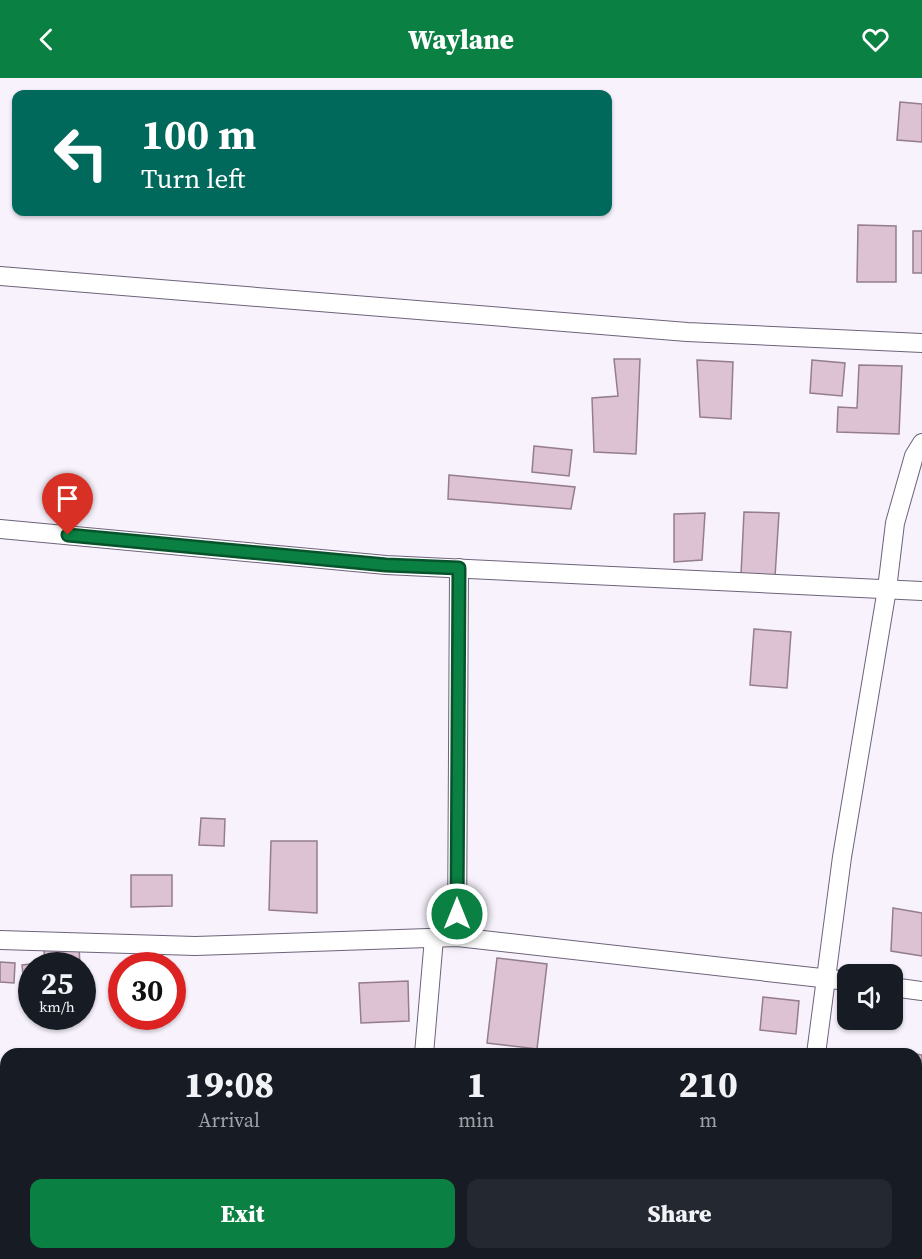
<!DOCTYPE html>
<style>
:root{--surface:#171b24;--page:#242831;--text:#f1f3f6;--muted:#9ea1a6;--accent:#0b8043}
body{margin:0;font-family:"Source Serif 4",serif;background:var(--page);color:var(--text);height:100vh;display:flex;flex-direction:column;font-size:22px;white-space:nowrap}
*{box-sizing:border-box;margin:0}
p{font-size:20px;color:var(--muted)}
.icon{flex:none;width:33px;height:33px;fill:none;stroke:currentColor;stroke-width:2;stroke-linecap:round;stroke-linejoin:round}
.map{position:relative;flex:1;overflow:hidden}
.panel{position:absolute;left:0px;top:970px;width:922px;height:212px;display:flex;flex-direction:column;background:var(--surface);border-radius:18px 18px 0 0;box-shadow:0 2px 4px #0004}
.panel>*{flex:none}
.top-card{position:absolute;left:12px;top:12px;width:600px;height:126px;border-radius:12px;box-shadow:0 2px 4px #0004;background:#00695c;color:#fff;overflow:hidden}
.tools{position:absolute;left:837px;top:886px;display:grid;gap:12px}
.tools a{display:grid;place-items:center;width:66px;height:66px;border-radius:12px;background:var(--surface);box-shadow:0 2px 4px #0004;font-size:30px}
.speed{position:absolute;left:18px;top:874px;display:flex;gap:12px;font-size:30px;font-weight:700;text-align:center}
.speed>*{display:grid;place-content:center;width:78px;height:78px;border-radius:50%;background:var(--surface);box-shadow:0 2px 4px #0004;line-height:1}
.speed small{font-size:15px;font-weight:400}
.speed .limit{border:9px solid #d22;background:#fff;color:#111}
.pin{position:absolute;display:grid;place-items:center;width:51px;height:51px;color:#fff;margin:-62px -26px;border-radius:50% 50% 50% 0;rotate:-45deg;box-shadow:0 0 6px #0007}
.pin .icon{rotate:45deg}
.me{position:absolute;width:66px;margin:-33px;rotate:0deg;stroke-linejoin:round;filter:drop-shadow(0 0 4px #0008)}
.turn{display:flex;align-items:center;gap:21px;height:126px;padding:0 30px;font-size:27px}
.turn .icon{width:78px;height:78px;stroke-width:2.5}
.turn b{display:block;font-size:42px;line-height:51px}
.eta{display:flex;justify-content:space-evenly;align-items:center;height:102px;text-align:center}
.eta b{font-size:36px;font-weight:800;line-height:42px}
.action{display:flex;gap:12px;margin-top:auto;padding:12px 30px}
.action a{flex:1;height:69px;border-radius:12px;background:var(--accent);color:#fff;font-size:24px;font-weight:800;line-height:69px;text-align:center}
.action a+a{background:var(--page);color:var(--text)}
header{display:flex;justify-content:space-between;align-items:center;height:78px;padding:0 30px;background:var(--accent);color:#fff;font-size:27px;font-weight:800}
.map>svg:first-child{display:block}
.building{fill:#dcc2d3;stroke:#957d8d;stroke-width:1.5}
.lines{fill:none;stroke-linecap:round;stroke-linejoin:round}
.service-casing{stroke:#6e637a;stroke-width:10}
.minor-casing{stroke:#6e637a;stroke-width:20}
.service{stroke:#fff;stroke-width:9}
.minor{stroke:#fff;stroke-width:18}
.route-casing{stroke:#07532c;stroke-width:15}
.route{stroke:#0b8043;stroke-width:10}
</style>
<header><svg class="icon" aria-label="back" viewBox="0 0 24 24"><path d="M15 5l-7 7 7 7"/></svg>Waylane<svg class="icon" aria-label="heart" viewBox="0 0 24 24"><path d="M12 20l-8-8c-3-5 5-10 8-4 3-6 11-1 8 4z"/></svg></header>
<div class="map">
<svg width="922" height="1181" viewBox="0 0 922 1181">
<rect width="100%" height="100%" fill="#f7f2fc"/>
<g class="building">
<polygon points="900,24 922,26 922,64 897,62"/>
<polygon points="858,147 896,148 896,204 857,204"/>
<rect x="913" y="153" width="9" height="42"/>
<polygon points="614,281 640,281 636,376 594,374 592,320 618,318"/>
<polygon points="697,282 733,284 731,341 700,339"/>
<polygon points="812,282 845,285 842,318 810,315"/>
<polygon points="859,287 902,288 899,356 837,354 838,329 857,330"/>
<polygon points="534,368 572,372 569,398 532,394"/>
<polygon points="449,397 575,409 571,431 448,421"/>
<polygon points="744,434 779,435 775,499 741,497"/>
<polygon points="705,435 702,482 674,484 674,436"/>
<polygon points="754,551 791,554 787,610 750,607"/>
<polygon points="201,740 225,741 224,768 199,767"/>
<polygon points="271,763 317,763 317,835 269,832"/>
<polygon points="131,797 172,797 172,828 131,829"/>
<polygon points="893,830 922,835 922,878 891,873"/>
<polygon points="79,868 80,888 45,888 44,871"/>
<polygon points="497,880 547,886 537,971 487,965"/>
<polygon points="0,884 15,885 14,905 0,904"/>
<polygon points="40,885 40,888 32,888 32,905 24,906 22,887"/>
<polygon points="408,903 409,943 361,945 359,905"/>
<polygon points="763,919 799,923 796,956 760,952"/>
<polygon points="909,975 922,977 922,1015 916,1014 916,976 908,976"/>
<polygon points="916,1066 922,1067 922,1107 916,1106"/>
<polygon points="798,1176 841,1176 840,1181 797,1181"/>
<polygon points="848,1176 880,1176 879,1181 847,1181"/>
</g>
<g class="lines">
<g class="service-casing">
<polyline id="service" points="0,1116 6,1116"/>
</g>
<g class="minor-casing">
<g id="minor">
<polyline points="0,198 687,254 922,265"/>
<polyline points="0,451 386,487 922,513"/>
<polyline points="457,859 459,490"/>
<polyline points="0,862 195,868 457,859 848,903"/>
<polyline points="892,909 922,913"/>
<polyline points="424,976 434,860"/>
<polyline points="816,976 842,779 887,511 895,445 914,378 922,365"/>
<polyline points="408,1181 409,1176"/>
<polyline points="786,1181 787,1176"/>
</g>
</g>
<use href="#service" class="service"/>
<use href="#minor" class="minor"/>
</g>
<g class="lines">
<g class="route-casing">
<polyline id="route" points="68,457 386,487 459,490 457,836"/>
</g>
<use href="#route" class="route"/>
</g>
</svg>
<div class="tools">
<a><svg class="icon" aria-label="sound" viewBox="0 0 24 24"><path d="M4 9h4l5-4v14l-5-4H4zM17 9q2 3 0 6"/></svg></a>
</div>
<div class="speed"><div>25<small>km/h</small></div><div class="limit">30</div></div>
<div class="pin" style="left:68px;top:457px;background:#d93025"><svg class="icon" aria-label="arrive" viewBox="0 0 24 24"><path d="M6 21V4h12l-3 4 3 4H6"/></svg></div>
<svg class="me" style="left:457px;top:836px" viewBox="-20 -20 40 40"><circle r="17" fill="#0b8043" stroke="#fff" stroke-width="3"/><path d="M0-11L8 9 0 5-8 9z" fill="#fff"/></svg>
<div class="top-card">
<div class="turn"><svg class="icon" aria-label="left" viewBox="0 0 24 24"><path d="M17 20v-9H6M10 6l-5 5 5 5"/></svg><div><b>100 m</b>Turn left</div></div>
</div>
<section class="panel">
<div class="eta">
<div><b>19:08</b><p>Arrival</p></div>
<div><b>1</b><p>min</p></div>
<div><b>210</b><p>m</p></div>
</div>
<div class="action"><a>Exit</a><a>Share</a></div>
</section>
</div>
